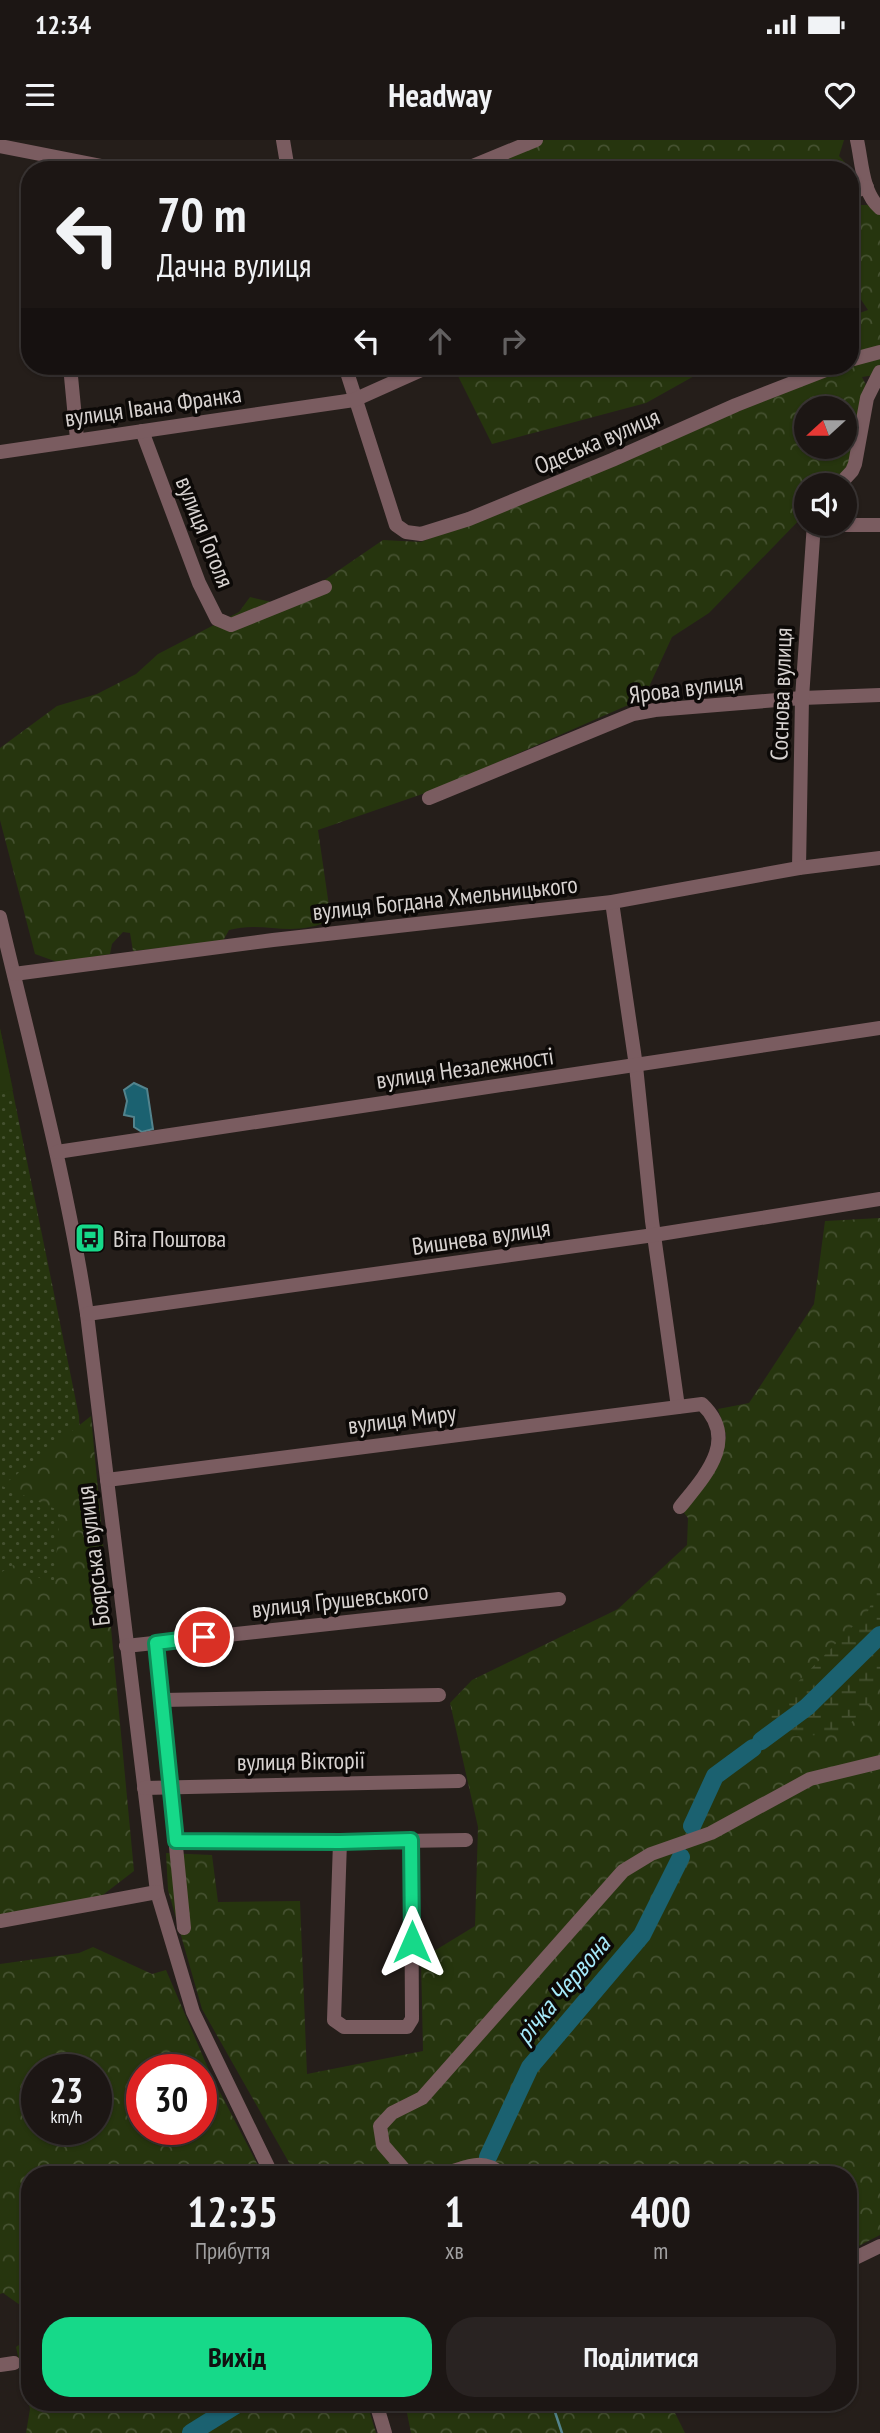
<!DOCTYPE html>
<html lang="uk">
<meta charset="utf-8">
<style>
:root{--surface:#1c1614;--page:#292322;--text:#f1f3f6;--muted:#a09fa0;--line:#3a3534;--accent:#16d989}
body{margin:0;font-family:"PT Sans Narrow",sans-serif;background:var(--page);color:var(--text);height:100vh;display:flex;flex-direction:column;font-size:26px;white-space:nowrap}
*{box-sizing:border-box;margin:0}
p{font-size:23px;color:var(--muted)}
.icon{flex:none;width:38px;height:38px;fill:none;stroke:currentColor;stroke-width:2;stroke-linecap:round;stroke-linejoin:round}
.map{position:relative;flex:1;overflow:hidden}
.side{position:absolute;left:21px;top:2026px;width:836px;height:245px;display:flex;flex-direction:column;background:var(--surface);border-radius:28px;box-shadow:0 2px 5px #0004,0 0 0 2px var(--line)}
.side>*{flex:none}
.guide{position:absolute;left:21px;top:21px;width:838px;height:214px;border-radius:28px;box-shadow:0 2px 5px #0004,0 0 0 2px var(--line);background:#1c1614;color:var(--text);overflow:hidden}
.needle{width:46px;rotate:249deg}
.tools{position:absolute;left:794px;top:256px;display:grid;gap:14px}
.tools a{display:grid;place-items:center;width:63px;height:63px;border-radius:50%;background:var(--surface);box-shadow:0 2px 5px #0004,0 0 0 2px var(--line);font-size:35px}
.speed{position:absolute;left:21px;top:1914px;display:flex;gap:14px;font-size:35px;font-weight:700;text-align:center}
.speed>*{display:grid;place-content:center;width:91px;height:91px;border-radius:50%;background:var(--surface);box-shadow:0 2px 5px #0004,0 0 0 2px var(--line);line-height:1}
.speed small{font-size:18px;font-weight:400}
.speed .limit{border:10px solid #d22;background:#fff;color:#111}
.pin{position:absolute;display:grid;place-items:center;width:60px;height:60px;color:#fff;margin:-30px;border:4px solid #fff;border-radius:50%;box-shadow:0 2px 7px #0007}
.me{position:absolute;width:77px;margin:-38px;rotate:0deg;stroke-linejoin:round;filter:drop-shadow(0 0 5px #0008)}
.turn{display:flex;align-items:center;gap:24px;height:147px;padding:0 21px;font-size:32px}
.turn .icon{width:91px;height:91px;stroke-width:2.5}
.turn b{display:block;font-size:49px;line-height:60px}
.lanes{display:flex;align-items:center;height:66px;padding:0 21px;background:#0003;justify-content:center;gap:35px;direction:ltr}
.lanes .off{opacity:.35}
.eta{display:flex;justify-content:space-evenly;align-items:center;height:119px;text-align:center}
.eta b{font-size:42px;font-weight:700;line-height:49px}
.cta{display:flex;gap:14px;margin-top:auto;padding:14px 21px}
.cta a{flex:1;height:80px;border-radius:28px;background:var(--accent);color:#111;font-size:28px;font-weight:700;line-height:80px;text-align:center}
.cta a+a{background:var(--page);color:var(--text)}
.status{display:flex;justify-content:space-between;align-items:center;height:49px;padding:0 35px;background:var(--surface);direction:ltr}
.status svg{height:19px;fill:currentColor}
header{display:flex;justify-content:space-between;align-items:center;height:91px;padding:0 21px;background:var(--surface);font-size:32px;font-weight:700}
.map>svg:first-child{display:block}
.grass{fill:url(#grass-dots)}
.forest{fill:url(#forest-crowns);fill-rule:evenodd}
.wetland{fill:url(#wetland-marsh)}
.pitch{fill:#26350e}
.water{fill:#1b6170;stroke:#53838d;stroke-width:2}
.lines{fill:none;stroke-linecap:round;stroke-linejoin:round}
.stream{stroke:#53838d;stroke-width:2.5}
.river{stroke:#1b6170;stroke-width:18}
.minor{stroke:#7a5c60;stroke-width:14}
.route-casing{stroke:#0e8d59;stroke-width:18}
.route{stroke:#16d989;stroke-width:12}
.labels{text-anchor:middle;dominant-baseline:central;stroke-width:7;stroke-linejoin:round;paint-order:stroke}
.street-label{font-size:24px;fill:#d7d2d0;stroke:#0c0907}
.poi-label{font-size:24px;fill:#d7d2d0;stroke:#0c0907;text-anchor:start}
.water-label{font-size:26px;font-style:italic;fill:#a6eafb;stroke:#0c0907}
</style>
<div class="status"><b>12:34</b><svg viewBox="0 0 49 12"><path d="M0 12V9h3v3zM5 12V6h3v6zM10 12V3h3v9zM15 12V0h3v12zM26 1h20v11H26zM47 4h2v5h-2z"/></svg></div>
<header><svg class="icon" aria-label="menu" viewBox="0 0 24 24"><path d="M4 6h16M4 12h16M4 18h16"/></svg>Headway<svg class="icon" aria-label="heart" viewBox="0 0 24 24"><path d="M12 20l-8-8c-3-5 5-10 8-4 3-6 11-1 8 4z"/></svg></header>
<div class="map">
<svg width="880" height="2293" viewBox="0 0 880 2293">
<defs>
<pattern id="grass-dots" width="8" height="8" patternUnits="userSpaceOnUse" patternTransform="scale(1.75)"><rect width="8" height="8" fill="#26350e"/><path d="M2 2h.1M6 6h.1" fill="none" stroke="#455130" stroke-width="1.8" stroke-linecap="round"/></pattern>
<pattern id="forest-crowns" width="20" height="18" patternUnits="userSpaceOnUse" patternTransform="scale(1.75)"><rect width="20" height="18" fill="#26350e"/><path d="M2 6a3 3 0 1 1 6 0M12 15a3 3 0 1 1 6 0" fill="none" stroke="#455130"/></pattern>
<pattern id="wetland-marsh" width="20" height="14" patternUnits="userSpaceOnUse" patternTransform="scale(1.75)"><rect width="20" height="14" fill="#26350e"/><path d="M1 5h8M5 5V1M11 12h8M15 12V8" fill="none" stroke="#455130"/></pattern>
</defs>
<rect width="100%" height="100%" fill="#251e1a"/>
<polygon class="grass" points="0,889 79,1276 103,1726 0,1774"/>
<g class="forest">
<path d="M544 0H844L839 16 852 30 860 65H874L880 71V231L875 235 862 237 870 253 845 345H807V372L709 473 672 497 641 564 626 566 437 649 318 690 331 780C291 799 264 780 229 790L223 801 133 811 130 793 123 792 112 804 110 814 60 823 35 814 0 680V608L57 566 97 554 136 534 158 514 239 472 250 457 271 462 304 454 383 400 421 402 785 252 821 226H850L851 176 868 170 858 155 851 158 850 30H476ZM807 268H845V306H807Z"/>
<polygon points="453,226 723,226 696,235 646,263 492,304"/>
<polygon points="880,1078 880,2095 849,2111 849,2035 296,2035 202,1869 168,1750 166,1713 212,1715 218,1762 300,1761 307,1934 423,1911 421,1819 475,1786 478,1687 450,1563 472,1540 618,1469 687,1405 688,1378 684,1373 721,1320 726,1295 718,1269 749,1263 814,1164 825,1081"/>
<polygon points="91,1276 134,1731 95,1761 0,1784 0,1433 13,1425 54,1445 60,1371 2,1346"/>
<path d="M93 1807 152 1834 166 1830 211 1935 263 2035H30V2172L3 2153 0 2154V1824L79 1813ZM96 1930V1990H37V1930ZM201 1930V1990H142V1930Z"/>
<polygon points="30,2197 30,2263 367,2263 376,2293 26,2293 30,2269 16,2207"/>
<polygon points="405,2263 610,2263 620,2272 675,2273 685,2293 411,2293"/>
</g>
<polygon class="wetland" points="880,1432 880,1535 872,1561 840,1594 775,1597 768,1584 773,1567 868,1471 877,1450"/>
<polygon class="pitch" points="0,888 13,950 0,952"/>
<polygon class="water" points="134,943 147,949 153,989 142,992 134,987 134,977 124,975 127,961 124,950"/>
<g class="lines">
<polyline class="stream" points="552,2263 562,2293"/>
<g class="river">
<polyline points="761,1601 807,1567 880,1495"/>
<polyline points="692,1686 715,1636 753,1608"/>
<polyline points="488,2017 530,1927 642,1795 681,1717"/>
<polyline points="191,2293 239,2263"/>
</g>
<g class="minor">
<polyline points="283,0 288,30"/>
<path d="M857 0C862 22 862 53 880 68"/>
<polyline points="0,6 122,30"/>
<polyline points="463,30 536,0"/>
<polyline points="850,53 867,47"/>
<polyline points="850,220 880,212"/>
<polyline points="70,226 77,299"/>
<polyline points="345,226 396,385 406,392 421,394 469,379 612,320 736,265 836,226"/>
<polyline points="142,291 199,443 217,479 231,485 325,447"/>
<polyline points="0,312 354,260 430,226"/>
<polyline points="839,345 852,331 855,324 867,258 880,232"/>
<polyline points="813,385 880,385"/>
<polyline points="429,658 633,574 655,570 802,558 880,555"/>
<polyline points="799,728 802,558 814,383"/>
<polyline points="612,762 636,926 652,1081 678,1267"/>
<path d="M0 777C31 909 67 1040 87 1174L157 1752 193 1872 272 2035"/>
<polyline points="14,834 273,800 612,762 799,728 880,718"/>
<polyline points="57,1012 880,888"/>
<polyline points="87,1174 654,1095 880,1059"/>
<path d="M107 1340 702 1264C740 1300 704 1337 680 1367"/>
<polyline points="156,1503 184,1788"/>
<polyline points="126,1506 559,1459"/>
<polyline points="162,1560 439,1555"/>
<polyline points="144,1648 459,1641"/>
<polyline points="175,1701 340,1702 466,1700"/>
<polyline points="340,1702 334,1880 344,1887 407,1887 412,1879 411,1700"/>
<polyline points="0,1781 157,1752"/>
<polyline points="409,2035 383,2005 380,1986 392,1973 422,1958 623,1731 651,1714 711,1693 810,1639 880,1622"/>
<path d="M441 2035C466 2028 481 2016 503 2035"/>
<polyline points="849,2121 880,2106"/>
<polyline points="0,2225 14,2223"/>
<polyline points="376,2263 385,2293"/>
</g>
</g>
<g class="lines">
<g class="route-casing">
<polyline id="route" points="204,1497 156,1503 176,1701 340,1702 411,1700 412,1802"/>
</g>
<use href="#route" class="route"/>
</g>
<defs>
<g id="bus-square" transform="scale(1.575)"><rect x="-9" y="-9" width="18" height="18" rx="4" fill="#16d989" stroke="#0c0907"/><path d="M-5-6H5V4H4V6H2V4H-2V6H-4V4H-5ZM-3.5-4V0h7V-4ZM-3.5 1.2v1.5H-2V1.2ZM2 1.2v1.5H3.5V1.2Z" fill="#111"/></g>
</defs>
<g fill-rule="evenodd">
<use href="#bus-square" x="90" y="1098"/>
</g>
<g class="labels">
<g class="street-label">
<text transform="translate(153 266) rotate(-8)">вулиця Івана Франка</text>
<text transform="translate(597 301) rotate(-23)">Одеська вулиця</text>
<text transform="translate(205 392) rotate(68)">вулиця Гоголя</text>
<text transform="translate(686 548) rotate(-7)">Ярова вулиця</text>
<text transform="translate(781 554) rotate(-88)">Соснова вулиця</text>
<text transform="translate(445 758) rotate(-6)">вулиця Богдана Хмельницького</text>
<text transform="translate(465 928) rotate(-8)">вулиця Незалежності</text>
<text transform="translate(481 1097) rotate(-8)">Вишнева вулиця</text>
<text transform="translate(402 1279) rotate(-7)">вулиця Миру</text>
<text transform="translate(93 1416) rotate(-97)">Боярська вулиця</text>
<text transform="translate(340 1460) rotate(-6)">вулиця Грушевського</text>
<text transform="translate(301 1621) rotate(-1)">вулиця Вікторії</text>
</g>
<g class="poi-label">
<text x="113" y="1098">Віта Поштова</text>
</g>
<g class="water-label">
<text transform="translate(562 1849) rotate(-50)">річка Червона</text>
</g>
</g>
</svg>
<div class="tools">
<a><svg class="needle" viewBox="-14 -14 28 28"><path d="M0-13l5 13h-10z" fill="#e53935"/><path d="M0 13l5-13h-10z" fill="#a09fa0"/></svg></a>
<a><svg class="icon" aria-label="sound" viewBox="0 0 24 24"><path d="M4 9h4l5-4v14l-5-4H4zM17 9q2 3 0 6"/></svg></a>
</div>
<div class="speed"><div>23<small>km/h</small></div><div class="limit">30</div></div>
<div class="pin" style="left:204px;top:1497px;background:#d93025"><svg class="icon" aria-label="arrive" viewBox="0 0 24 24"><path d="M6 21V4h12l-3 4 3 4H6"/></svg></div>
<svg class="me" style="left:412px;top:1802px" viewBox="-20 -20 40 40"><path d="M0-17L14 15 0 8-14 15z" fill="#16d989" stroke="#fff" stroke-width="4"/></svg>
<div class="guide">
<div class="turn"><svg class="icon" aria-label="left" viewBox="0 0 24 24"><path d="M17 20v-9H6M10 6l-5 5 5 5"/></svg><div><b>70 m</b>Дачна вулиця</div></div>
<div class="lanes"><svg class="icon" aria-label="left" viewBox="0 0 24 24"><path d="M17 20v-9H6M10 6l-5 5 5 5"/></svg><svg class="icon off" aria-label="ahead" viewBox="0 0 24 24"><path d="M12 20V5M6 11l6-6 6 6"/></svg><svg class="icon off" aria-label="right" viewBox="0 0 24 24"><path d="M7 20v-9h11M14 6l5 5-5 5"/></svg></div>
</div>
<section class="side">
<div class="eta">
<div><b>12:35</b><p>Прибуття</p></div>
<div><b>1</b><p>хв</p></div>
<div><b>400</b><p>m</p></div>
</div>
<div class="cta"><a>Вихід</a><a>Поділитися</a></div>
</section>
</div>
